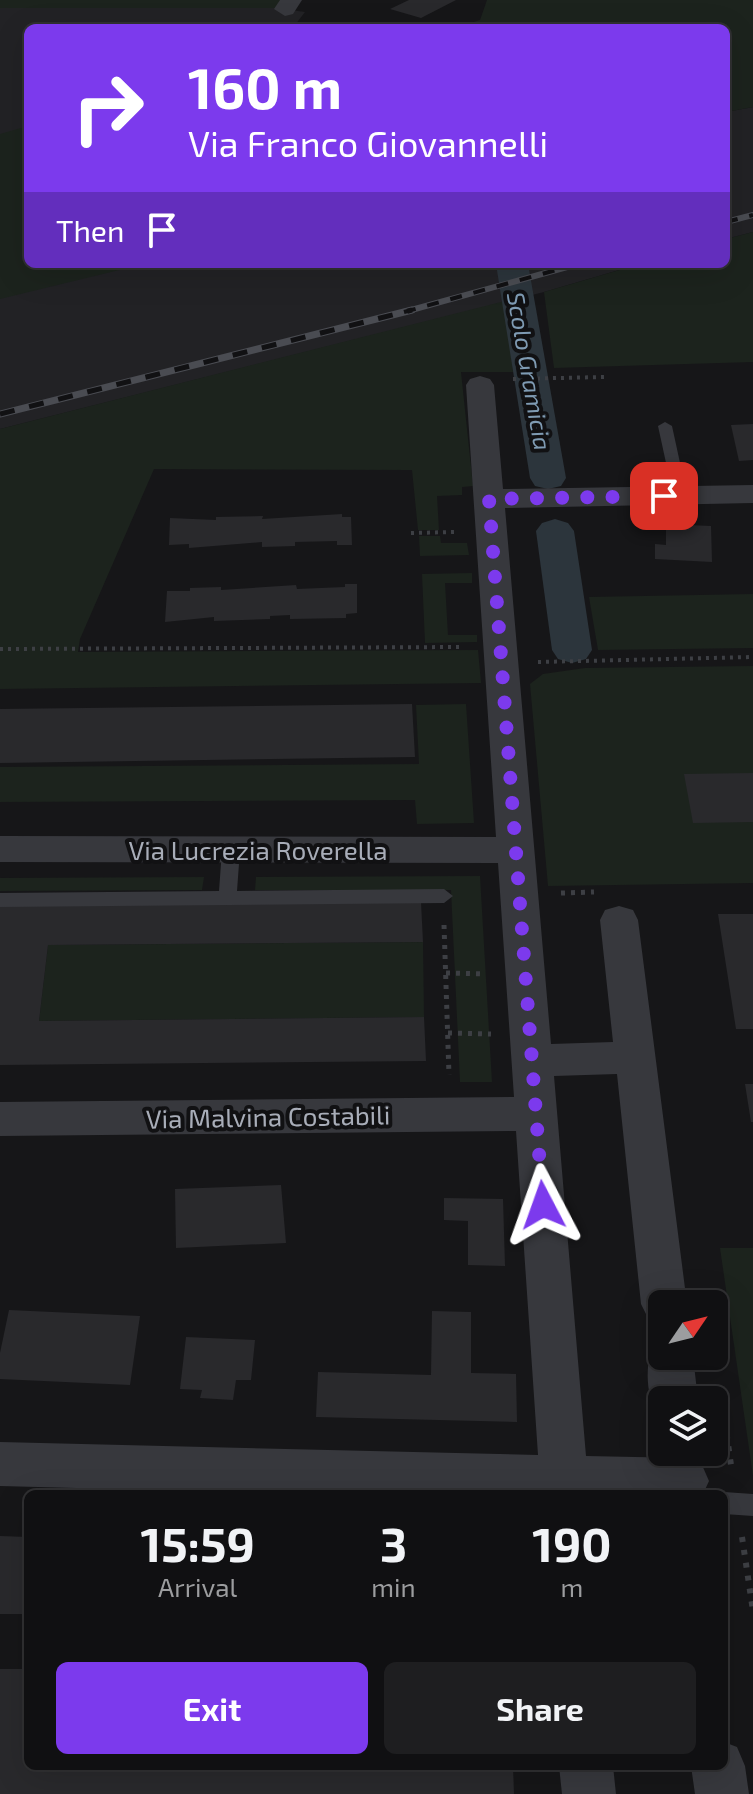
<!DOCTYPE html>
<style>
:root{--surface:#101012;--page:#1e1e20;--text:#f1f3f6;--muted:#9c9d9f;--line:#303032;--accent:#7c3aed}
body{margin:0;font-family:"Exo 2",sans-serif;background:var(--page);color:var(--text);height:100vh;display:flex;flex-direction:column;font-size:30px;white-space:nowrap}
*{box-sizing:border-box;margin:0}
p{font-size:26px;color:var(--muted)}
.icon{flex:none;width:44px;height:44px;fill:none;stroke:currentColor;stroke-width:2;stroke-linecap:round;stroke-linejoin:round}
.map{position:relative;flex:1;overflow:hidden}
.drawer{position:absolute;left:24px;top:1490px;width:704px;height:280px;display:flex;flex-direction:column;background:var(--surface);border-radius:12px;box-shadow:0 8px 32px #0002,0 0 0 2px var(--line)}
.drawer>*{flex:none}
.hud{position:absolute;left:24px;top:24px;width:706px;height:244px;border-radius:12px;box-shadow:0 8px 32px #0002,0 0 0 2px var(--line);background:#7c3aed;color:#fff;overflow:hidden}
.needle{width:52px;rotate:55deg}
.buttons{position:absolute;left:648px;top:1290px;display:grid;gap:16px}
.buttons a{display:grid;place-items:center;width:80px;height:80px;border-radius:12px;background:var(--surface);box-shadow:0 8px 32px #0002,0 0 0 2px var(--line);font-size:40px}
.pin{position:absolute;display:grid;place-items:center;width:68px;height:68px;color:#fff;margin:-34px;border-radius:16px;box-shadow:0 4px 12px #0006}
.me{position:absolute;width:88px;margin:-44px;rotate:356deg;stroke-linejoin:round;filter:drop-shadow(0 0 6px #0008)}
.turn{display:flex;align-items:center;gap:28px;height:168px;padding:0 32px;font-size:36px}
.turn .icon{width:104px;height:104px;stroke-width:2.5}
.turn b{display:block;font-size:56px;line-height:68px}
.then{display:flex;align-items:center;height:76px;padding:0 32px;background:#0003;gap:16px;font-size:30px}
.eta{display:flex;justify-content:space-evenly;align-items:center;height:136px;text-align:center}
.eta b{font-size:48px;font-weight:700;line-height:56px}
.primary-button{display:flex;gap:16px;margin-top:auto;padding:16px 32px}
.primary-button a{flex:1;height:92px;border-radius:12px;background:var(--accent);color:#fff;font-size:32px;font-weight:700;line-height:92px;text-align:center}
.primary-button a+a{background:var(--page);color:var(--text)}
.map>svg:first-child{display:block}
.built{fill:#222225}
.green{fill:#1c231d}
.lines{fill:none;stroke-linecap:round;stroke-linejoin:round}
.canal{fill:#2c353c;fill-rule:evenodd}
.building{fill:#29292c}
.path-far2{stroke:#3d3f44;stroke-width:4;stroke-dasharray:3 5;stroke-linecap:butt}
.path-far1{stroke:#3d3f44;stroke-width:5;stroke-dasharray:4 6;stroke-linecap:butt}
.path{stroke:#3d3f44;stroke-width:6;stroke-dasharray:5 8;stroke-linecap:butt}
.lane{fill:#37383d;fill-rule:evenodd}
.street{fill:#37383d;fill-rule:evenodd}
.rail-far1-casing{stroke:#4a4c52;stroke-width:6}
.rail-casing{stroke:#4a4c52;stroke-width:7}
.rail-far1{stroke:#111113;stroke-width:4;stroke-dasharray:12;stroke-linecap:butt}
.rail{stroke:#111113;stroke-width:5;stroke-dasharray:15;stroke-linecap:butt}
.route{stroke:#7c3aed;stroke-width:14;stroke-dasharray:0 25.2}
.labels{text-anchor:middle;dominant-baseline:central;stroke-width:8;stroke-linejoin:round;paint-order:stroke}
.far-water-label{font-size:24px;font-style:italic;fill:#7f9bb3;stroke:#111113}
.street-label{font-size:26px;fill:#a8adb8;stroke:#111113}
</style>
<div class="map">
<svg width="753" height="1794" viewBox="0 0 753 1794">
<rect width="100%" height="100%" fill="#161618"/>
<g class="built">
<polygon points="0,8 277,8 305,12 295,25 339,28 28,28 28,264 640,264 544,292 0,429"/>
<polygon points="753,107 753,232 726,239 726,112"/>
</g>
<g class="green">
<polygon points="0,0 280,0 277,8 0,8"/>
<polygon points="487,0 753,0 753,107 726,112 726,28 455,28 480,20"/>
<polygon points="28,126 28,264 144,264 0,299 0,134"/>
<polygon points="753,232 753,362 554,368 544,292 640,264 726,264 726,239"/>
<polygon points="505,301 513,372 461,372 473,486 462,487 462,495 437,496 439,530 418,530 412,470 154,469 80,639 78,652 478,650 481,683 0,689 0,429"/>
<polygon points="419,536 440,536 441,543 467,543 469,555 420,556"/>
<polygon points="472,573 472,583 445,583 448,635 477,635 477,642 425,643 422,574"/>
<polygon points="753,594 753,648 598,650 589,597"/>
<polygon points="753,666 753,883 548,886 530,684 543,674 585,668"/>
<polygon points="466,704 474,823 417,824 415,800 0,802 0,767 419,764 416,705"/>
<polygon points="480,876 492,1082 460,1082 451,890 255,890 256,877"/>
<polygon points="204,877 202,890 0,891 0,878"/>
<polygon points="423,942 424,1017 39,1021 48,945"/>
<polygon points="720,1248 753,1248 753,1476"/>
</g>
<g class="lines">
<g class="canal">
<polygon points="496,264 528,264 566,478 561,486 548,489 535,486 530,478"/>
<polygon points="555,519 568,523 574,531 592,650 586,659 572,663 558,659 552,650 536,531 542,523"/>
</g>
</g>
<g class="building">
<polygon points="409,0 456,0 421,18 390,9"/>
<polygon points="753,424 753,460 739,461 731,425"/>
<polygon points="342,514 342,517 351,517 352,545 337,545 337,541 295,542 295,546 262,547 262,542 189,548 189,544 169,545 170,518 216,520 216,517 263,516 262,519"/>
<polygon points="666,524 711,526 712,562 655,559 655,544 666,545"/>
<polygon points="345,584 357,584 357,613 346,614 346,618 290,619 290,615 270,616 270,619 214,621 214,617 165,622 167,591 190,591 190,588 221,587 221,590 296,585 297,589 345,587"/>
<polygon points="412,704 415,757 0,763 0,709"/>
<polygon points="753,773 753,822 693,823 684,774"/>
<polygon points="421,902 423,942 48,945 39,1021 424,1017 426,1061 0,1065 0,906"/>
<polygon points="718,914 753,914 753,1029 736,1029"/>
<polygon points="745,1084 753,1084 753,1122 751,1122"/>
<polygon points="281,1185 286,1243 176,1248 175,1189"/>
<polygon points="444,1198 503,1199 505,1266 468,1265 468,1221 444,1220"/>
<polygon points="9,1310 140,1316 130,1385 0,1379 0,1353"/>
<polygon points="432,1311 471,1312 471,1373 516,1374 517,1422 316,1417 318,1372 431,1375"/>
<polygon points="186,1337 255,1340 251,1380 236,1380 233,1400 200,1398 202,1390 180,1389"/>
<polygon points="0,1536 28,1537 28,1614 0,1614"/>
<polygon points="0,1669 28,1669 28,1766 513,1766 514,1794 0,1794"/>
</g>
<g class="lines">
<g class="path-far2">
<polyline points="513,379 604,377"/>
<polyline points="411,533 454,532"/>
<polyline points="0,649 463,647"/>
<polyline points="538,662 753,657"/>
</g>
<g class="path-far1">
<polyline points="561,893 594,892"/>
<polyline points="444,925 449,1075"/>
<polyline points="446,973 485,974"/>
<polyline points="448,1033 491,1034"/>
</g>
<g class="path">
<polyline points="721,1395 732,1472"/>
<polyline points="742,1537 753,1611"/>
</g>
<g class="lane">
<polygon points="665,422 672,426 687,495 680,499 673,495 658,426"/>
<polygon points="231,844 240,850 237,891 444,889 453,896 444,903 0,907 0,893 219,891 222,850"/>
<polygon points="724,1492 753,1494 753,1516 724,1514 724,1494 719,1494"/>
</g>
<g class="street">
<polygon points="280,0 302,0 293,14 285,16 274,9"/>
<polygon points="480,376 490,379 494,385 503,489 753,485 753,503 505,508 551,1044 613,1042 600,920 605,910 619,906 633,910 638,920 687,1304 662,1304 662,1323 648,1318 641,1304 617,1074 554,1076 586,1456 685,1458 702,1465 709,1481 703,1494 307,1494 0,1486 0,1442 538,1455 516,1131 0,1136 0,1102 514,1097 498,863 0,862 0,836 496,837 466,385 470,379"/>
<path d="M662 1338V1356H693L698 1400H662V1416C644 1402 645 1361 654 1341Z"/>
<polygon points="724,1742 737,1747 745,1766 749,1794 695,1794 691,1766 724,1766"/>
<polygon points="559,1766 613,1766 616,1794 562,1794"/>
</g>
<g class="rail-far1-casing">
<g id="rail-far1">
<polyline points="726,222 753,215"/>
<polyline points="404,312 578,264"/>
</g>
</g>
<g class="rail-casing">
<polyline id="rail" points="0,414 412,310"/>
</g>
<use href="#rail-far1" class="rail-far1"/>
<use href="#rail" class="rail"/>
</g>
<g class="lines">
<polyline class="route" points="543,1205 489,499 664,496"/>
</g>
<g class="labels">
<g class="far-water-label">
<text transform="translate(530 371) rotate(80)">Scolo Gramicia</text>
</g>
<g class="street-label">
<text x="258" y="849">Via Lucrezia Roverella</text>
<text transform="translate(268 1116) rotate(-1)">Via Malvina Costabili</text>
</g>
</g>
</svg>
<div class="buttons">
<a><svg class="needle" viewBox="-14 -14 28 28"><path d="M0-13l5 13h-10z" fill="#e53935"/><path d="M0 13l5-13h-10z" fill="#9c9d9f"/></svg></a>
<a><svg class="icon" aria-label="layers" viewBox="0 0 24 24"><path d="M12 4l9 5-9 5-9-5zM3 14l9 5 9-5"/></svg></a>
</div>
<div class="pin" style="left:664px;top:496px;background:#d93025"><svg class="icon" aria-label="arrive" viewBox="0 0 24 24"><path d="M6 21V4h12l-3 4 3 4H6"/></svg></div>
<svg class="me" style="left:543px;top:1205px" viewBox="-20 -20 40 40"><path d="M0-17L14 15 0 8-14 15z" fill="#7c3aed" stroke="#fff" stroke-width="4"/></svg>
<div class="hud">
<div class="turn"><svg class="icon" aria-label="right" viewBox="0 0 24 24"><path d="M7 20v-9h11M14 6l5 5-5 5"/></svg><div><b>160 m</b>Via Franco Giovannelli</div></div>
<div class="then">Then<svg class="icon" aria-label="arrive" viewBox="0 0 24 24"><path d="M6 21V4h12l-3 4 3 4H6"/></svg></div>
</div>
<section class="drawer">
<div class="eta">
<div><b>15:59</b><p>Arrival</p></div>
<div><b>3</b><p>min</p></div>
<div><b>190</b><p>m</p></div>
</div>
<div class="primary-button"><a>Exit</a><a>Share</a></div>
</section>
</div>
